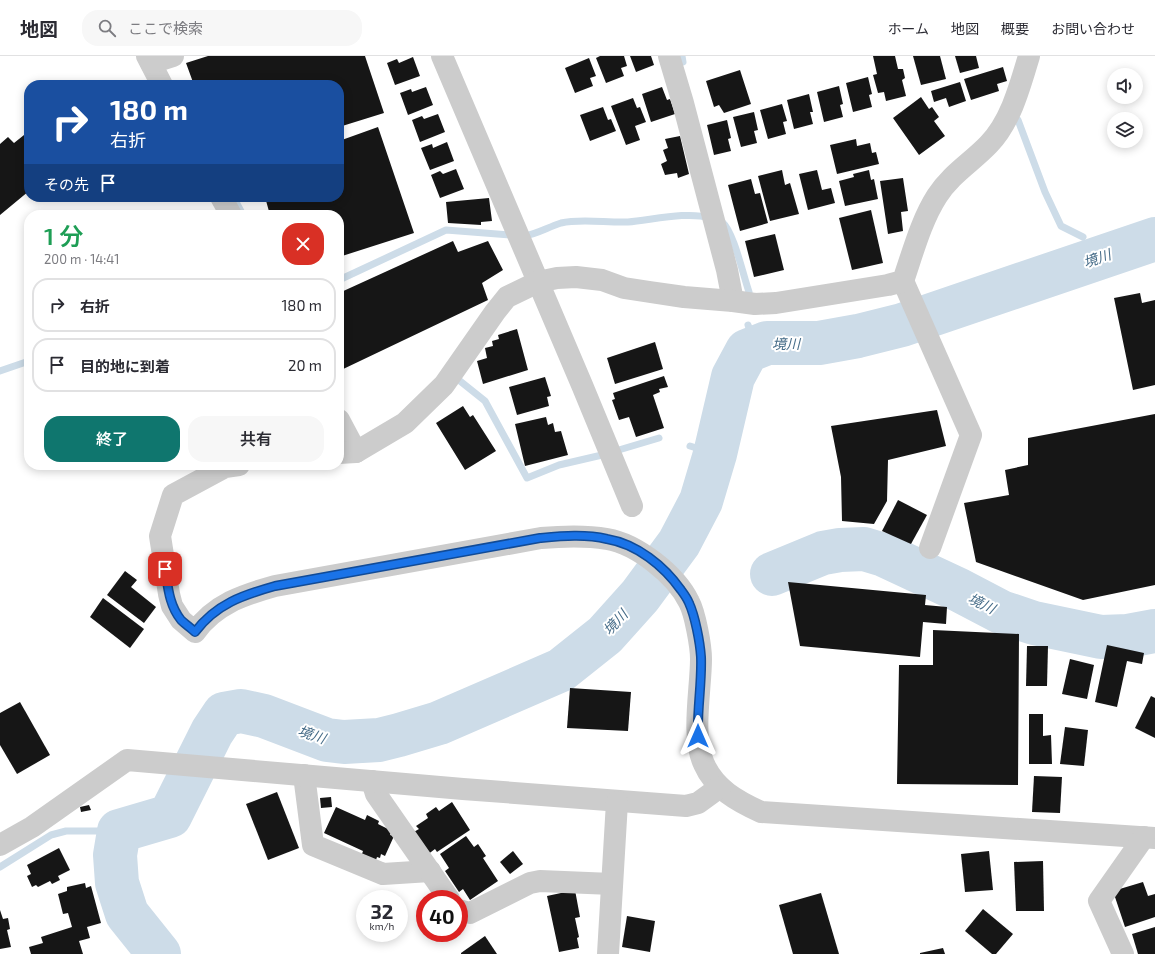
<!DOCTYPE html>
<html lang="ja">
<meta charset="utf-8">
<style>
:root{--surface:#fff;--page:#f7f7f7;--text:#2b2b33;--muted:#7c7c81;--line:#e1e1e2;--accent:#0f766e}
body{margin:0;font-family:"Exo 2","Noto Sans JP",sans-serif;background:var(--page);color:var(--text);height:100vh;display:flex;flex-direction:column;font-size:15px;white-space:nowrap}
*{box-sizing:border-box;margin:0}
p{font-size:13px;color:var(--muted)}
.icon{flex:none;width:22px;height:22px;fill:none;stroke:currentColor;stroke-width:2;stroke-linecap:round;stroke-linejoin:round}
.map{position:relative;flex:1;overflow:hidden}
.sheet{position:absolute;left:24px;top:154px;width:320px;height:260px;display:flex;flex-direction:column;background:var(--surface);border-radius:16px;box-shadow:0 2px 10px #0003}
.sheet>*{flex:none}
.guide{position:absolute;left:24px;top:24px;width:320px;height:122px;border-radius:16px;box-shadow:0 2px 10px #0003;background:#1a4fa0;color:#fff;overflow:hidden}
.buttons{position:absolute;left:1107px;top:12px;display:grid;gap:8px}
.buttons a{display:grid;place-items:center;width:36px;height:36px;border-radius:50%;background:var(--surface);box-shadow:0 2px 10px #0003;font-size:20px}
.speed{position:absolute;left:356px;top:834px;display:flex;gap:8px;font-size:20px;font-weight:700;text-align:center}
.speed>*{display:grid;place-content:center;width:52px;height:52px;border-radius:50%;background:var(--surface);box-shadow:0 2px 10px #0003;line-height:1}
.speed small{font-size:10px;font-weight:400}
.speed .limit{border:6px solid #d22;background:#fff;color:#111}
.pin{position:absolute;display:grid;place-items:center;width:34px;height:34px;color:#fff;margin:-17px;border-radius:8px;box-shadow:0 2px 6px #0006}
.me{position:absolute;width:44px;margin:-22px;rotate:0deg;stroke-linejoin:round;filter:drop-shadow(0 0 3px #0008)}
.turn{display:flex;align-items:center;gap:14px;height:84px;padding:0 20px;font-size:18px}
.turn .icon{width:52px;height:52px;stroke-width:2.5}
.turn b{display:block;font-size:28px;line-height:34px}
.then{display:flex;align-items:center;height:38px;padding:0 20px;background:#0003;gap:8px;font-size:15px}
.round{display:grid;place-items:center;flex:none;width:42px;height:42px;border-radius:16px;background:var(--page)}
.summary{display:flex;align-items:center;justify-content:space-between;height:68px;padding:0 20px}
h1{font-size:24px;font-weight:600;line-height:30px;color:#1e9e55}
.cta{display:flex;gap:8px;margin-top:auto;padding:8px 20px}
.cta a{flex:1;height:46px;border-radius:16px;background:var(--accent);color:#fff;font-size:16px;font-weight:600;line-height:46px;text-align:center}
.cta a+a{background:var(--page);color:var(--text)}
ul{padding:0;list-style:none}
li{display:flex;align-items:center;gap:12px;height:54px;margin:0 8px 6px;padding:0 12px;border:2px solid var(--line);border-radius:16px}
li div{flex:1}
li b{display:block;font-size:15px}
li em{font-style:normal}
header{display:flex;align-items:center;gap:24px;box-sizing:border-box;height:56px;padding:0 20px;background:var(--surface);border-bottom:1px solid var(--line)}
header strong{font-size:19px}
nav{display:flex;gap:22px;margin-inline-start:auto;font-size:14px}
.search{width:280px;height:36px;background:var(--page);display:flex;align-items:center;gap:10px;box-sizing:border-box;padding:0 14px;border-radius:16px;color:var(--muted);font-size:15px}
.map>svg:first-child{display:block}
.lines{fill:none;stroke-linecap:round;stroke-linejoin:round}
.stream{stroke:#cddce8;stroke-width:7}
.river{stroke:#cddce8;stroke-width:44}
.building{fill:#161616}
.minor{stroke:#ccc;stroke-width:22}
.route-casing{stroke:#114b97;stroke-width:10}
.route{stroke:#1a73e8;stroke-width:7}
.labels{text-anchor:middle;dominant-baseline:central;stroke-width:4;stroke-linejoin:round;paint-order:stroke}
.water-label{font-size:14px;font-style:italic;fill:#466c88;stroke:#fff}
</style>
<header>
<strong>地図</strong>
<div class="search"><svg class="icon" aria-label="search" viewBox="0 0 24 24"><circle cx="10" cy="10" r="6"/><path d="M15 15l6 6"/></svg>ここで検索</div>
<nav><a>ホーム</a><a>地図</a><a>概要</a><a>お問い合わせ</a></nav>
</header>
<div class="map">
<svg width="1155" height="898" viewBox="0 0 1155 898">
<rect width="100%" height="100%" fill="#fff"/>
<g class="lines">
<g class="stream">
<polyline points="682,0 683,6"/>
<polyline points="1018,64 1045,136 1061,170 1083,181"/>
<polyline points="236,146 243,159"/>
<path d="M722 166C734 176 743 219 749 236"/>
<path d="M339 224 446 174 524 180C537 178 548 171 561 167 581 162 607 167 628 166 652 164 688 155 710 162"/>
<polyline points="748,269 756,291"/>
<polyline points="0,315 29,305"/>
<polyline points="460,325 485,345 527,422 559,409 602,399 659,382"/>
<polyline points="690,390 715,398"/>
<polyline points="0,811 51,779 66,775 119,775"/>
</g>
<g class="river">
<polyline points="772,518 823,497 840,494 864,493 884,499 959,534 1001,556 1034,567 1101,581 1128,580 1155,575"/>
<polyline points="159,898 127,858 117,827 115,799 119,775 170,760 212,676 224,658 241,655 264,660 327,684 344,686 379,684 399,679 439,667 561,614 605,579 640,540 679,487 701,445 715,398 733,321 747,295 767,287 819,287 858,280 902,269 1155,183"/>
</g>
</g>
<g class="building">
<polygon points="208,0 365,0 384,57 339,71 339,29 194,29 186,7"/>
<polygon points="600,0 624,0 627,10 621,12 624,20 606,27 596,2"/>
<polygon points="630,0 651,0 654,9 636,16"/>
<polygon points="873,0 895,0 898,13 903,13 905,22 902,24 906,40 886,45 884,36 878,37 873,19 877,18"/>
<polygon points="913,0 940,0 946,23 921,29"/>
<polygon points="955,0 976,0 979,12 960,17"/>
<polygon points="413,1 420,20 395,29 387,7 397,3 399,7"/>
<polygon points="589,2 596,20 590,22 593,30 575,37 565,12"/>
<polygon points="1003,11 1007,25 997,28 999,35 971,44 964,23"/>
<polygon points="740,14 751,48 724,57 719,49 714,51 706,25"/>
<polygon points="868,21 872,38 869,39 872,51 853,56 846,27"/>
<polygon points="960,26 966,45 949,51 946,42 934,46 931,35"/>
<polygon points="839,30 843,48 840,49 843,61 824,66 817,36"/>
<polygon points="426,31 433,49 408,59 400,37 411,33 412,36"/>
<polygon points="662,31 667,44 670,43 675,58 651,66 642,38"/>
<polygon points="809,38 813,56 810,56 813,68 794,73 787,44"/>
<polygon points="921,41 929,53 932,51 939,61 934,65 945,80 919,99 893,62"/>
<polygon points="633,42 637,52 640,51 646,66 635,70 640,84 626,89 611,50"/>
<polygon points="782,48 787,65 783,66 786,78 768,83 760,54"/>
<polygon points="603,51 608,64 611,63 616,75 590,85 580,59"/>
<polygon points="754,56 758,74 754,75 757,87 741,91 733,61"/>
<polygon points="438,58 445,76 420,86 412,64 422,60 424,63"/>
<polygon points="727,64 731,82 728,83 731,95 714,99 707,69"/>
<polygon points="378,71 414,177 339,201 339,159 270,159 265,141 339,141 339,85"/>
<polygon points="29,75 29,135 0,159 0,88 8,81 14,87"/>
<polygon points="680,80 689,118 678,122 677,117 665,119 661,108 667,105 663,94 668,92 665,83"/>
<polygon points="856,83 857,90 870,87 872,97 876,96 879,108 837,118 830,89"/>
<polygon points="447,86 454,105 430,114 421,92 432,88 433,92"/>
<polygon points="456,113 464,133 440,142 431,119 440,115 443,118"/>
<polygon points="782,114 785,129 790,127 799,158 770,165 758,120"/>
<polygon points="817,114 822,134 831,132 835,147 808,154 799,118"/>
<polygon points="869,114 871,124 874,123 878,143 845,150 839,125 854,121 853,118"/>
<polygon points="903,122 908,155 901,156 903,175 888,178 880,125"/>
<polygon points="751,123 755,138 760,137 768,167 740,175 728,129"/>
<polygon points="489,142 492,165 481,166 481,169 448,167 446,146"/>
<polygon points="871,154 883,207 852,214 839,162"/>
<polygon points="775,178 784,214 754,221 745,185"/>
<polygon points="453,185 458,196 488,185 503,214 482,227 488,244 339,315 339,237"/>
<polygon points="1140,237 1142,247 1155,244 1155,329 1133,334 1114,242"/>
<polygon points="517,273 528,314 483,328 477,305 487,302 485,292 493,290 492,285 499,283 498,279"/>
<polygon points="655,286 663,313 615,328 607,302"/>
<polygon points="664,320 668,331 659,333 660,336 653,339 664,372 636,381 629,361 619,364 612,344 615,343 613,337"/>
<polygon points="545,321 551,340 547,341 549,350 517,359 509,331"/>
<polygon points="463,350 470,361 473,359 496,395 465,414 436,367"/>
<polygon points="937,354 946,390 888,404 887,445 874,468 842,465 841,421 831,370"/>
<polygon points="1155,358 1155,529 1083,544 976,506 964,447 1009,439 1005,414 1028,409 1028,382"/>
<polygon points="546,361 548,369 553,367 555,376 561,375 568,399 525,410 515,368"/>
<polygon points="898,444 927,459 911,488 882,475"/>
<polygon points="125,515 137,524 131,531 156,551 144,567 107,539"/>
<polygon points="788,526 926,539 925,549 947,551 946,568 923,566 920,601 800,590"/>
<polygon points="103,542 144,573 130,592 90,561"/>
<polygon points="933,574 1019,578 1018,729 897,728 899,609 933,609"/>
<polygon points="1107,589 1144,597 1142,608 1127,605 1117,651 1095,646"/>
<polygon points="1027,590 1048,590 1047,630 1026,630"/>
<polygon points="1070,603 1094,609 1087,643 1062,638"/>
<polygon points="570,632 631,636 628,675 567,672"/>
<polygon points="1151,640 1155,642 1155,682 1135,672"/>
<polygon points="20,646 50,699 17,718 0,689 0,657"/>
<polygon points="1029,658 1043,658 1043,680 1051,679 1052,708 1029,708"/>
<polygon points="1065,671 1088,674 1084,710 1060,708"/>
<polygon points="1034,720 1062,721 1060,757 1032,756"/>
<polygon points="277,736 299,792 268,804 246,748"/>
<polygon points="331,741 332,751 321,752 320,742"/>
<polygon points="452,746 470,774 437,796 435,793 427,799 412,777 419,773 416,770 428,762 426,758 436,751 439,755"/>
<polygon points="89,749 91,754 81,756 80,751"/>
<polygon points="336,751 365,764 367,759 379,765 378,768 392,775 390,779 394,780 385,800 381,798 380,802 377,801 376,804 362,798 363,795 324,777"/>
<polygon points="466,780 474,791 478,788 486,800 483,802 498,825 470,844 463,833 459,836 445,815 449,812 440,798"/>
<polygon points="59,792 70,814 58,820 60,824 52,828 50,825 38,831 36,829 32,831 27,820 31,818 27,809"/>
<polygon points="513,795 523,808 510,818 500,806"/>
<polygon points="989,795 993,834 965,836 961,798"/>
<polygon points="1043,805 1044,855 1016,855 1014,806"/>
<polygon points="1143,826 1148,840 1155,838 1155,861 1125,871 1113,835"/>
<polygon points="85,827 86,832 91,830 101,867 87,871 90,882 79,885 83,898 31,898 29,891 43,887 41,881 72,871 68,857 63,858 58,838 67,835 67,831"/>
<polygon points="575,834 580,861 575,862 579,881 577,882 579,892 559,896 547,840"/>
<polygon points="821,837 839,898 793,898 779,849"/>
<polygon points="983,853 1013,878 996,898 992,898 965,875"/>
<polygon points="0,854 3,863 8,862 10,873 7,874 11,891 0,893"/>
<polygon points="627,860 655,865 650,896 622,891"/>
<polygon points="1155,871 1155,898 1138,898 1132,878"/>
<polygon points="485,880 497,898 461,898 461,897"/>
<polygon points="943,892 945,898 920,898 920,897"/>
</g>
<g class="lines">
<g class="minor">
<polyline points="147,0 162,29"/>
<polyline points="442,0 582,329 632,450"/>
<polyline points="669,0 683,47 727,214 733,245"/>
<polyline points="151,7 173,0"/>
<polyline points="221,141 231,159"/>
<polyline points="903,225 971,379 930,492"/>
<polyline points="339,364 356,396"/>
<path d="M339 397 356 396 405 367 444 329 495 256 507 241 538 226 557 222 576 221 602 224 624 232 650 236 684 241 733 245 755 248 776 247 888 229 903 225C913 196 921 165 937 140 951 118 972 106 989 88 1011 65 1020 30 1029 0"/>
<path d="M239 409 225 411 173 439 160 480 169 538 172 550 181 564 195 576C215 548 243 539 275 530L541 482C563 480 585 479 607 483 637 488 676 519 689 546 695 557 701 590 701 603 701 633 691 681 704 708 715 733 737 745 761 756L1155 782"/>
<polyline points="304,719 313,789 383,818 430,815"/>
<polyline points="372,725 376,738 449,843"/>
<polyline points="0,789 32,771 127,704 463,733 686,750 698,747 720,731"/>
<polyline points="459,854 470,857 530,827 540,825 612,828"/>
<polyline points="608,898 617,746"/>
<polyline points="1123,898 1099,845 1144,781"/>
</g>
</g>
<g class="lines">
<g class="route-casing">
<path id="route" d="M165 513C168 531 169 549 181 564 185 568 191 572 195 576 216 548 243 539 275 530L540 482C563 480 585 478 607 483 637 488 664 510 681 534 684 538 687 542 689 547 695 560 700 586 701 601 702 627 697 653 698 680"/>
</g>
<use href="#route" class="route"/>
</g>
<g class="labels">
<g class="water-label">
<text transform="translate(1097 202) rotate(-19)">境川</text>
<text x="786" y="287">境川</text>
<text transform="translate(982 547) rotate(26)">境川</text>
<text transform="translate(615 566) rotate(-47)">境川</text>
<text transform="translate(312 678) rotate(19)">境川</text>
</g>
</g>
</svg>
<div class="buttons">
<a><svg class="icon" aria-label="sound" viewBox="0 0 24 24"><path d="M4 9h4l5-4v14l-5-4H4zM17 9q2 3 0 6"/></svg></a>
<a><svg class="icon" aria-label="layers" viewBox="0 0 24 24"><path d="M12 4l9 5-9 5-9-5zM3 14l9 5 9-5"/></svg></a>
</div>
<div class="speed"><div>32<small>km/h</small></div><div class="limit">40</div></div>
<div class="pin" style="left:165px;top:513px;background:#d93025"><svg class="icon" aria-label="arrive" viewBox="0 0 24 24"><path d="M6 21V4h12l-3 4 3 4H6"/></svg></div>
<svg class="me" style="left:698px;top:680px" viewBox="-20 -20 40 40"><path d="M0-17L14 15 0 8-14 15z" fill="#1a73e8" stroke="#fff" stroke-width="4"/></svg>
<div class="guide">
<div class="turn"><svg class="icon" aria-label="right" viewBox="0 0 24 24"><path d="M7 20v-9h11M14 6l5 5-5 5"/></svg><div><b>180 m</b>右折</div></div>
<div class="then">その先<svg class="icon" aria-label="arrive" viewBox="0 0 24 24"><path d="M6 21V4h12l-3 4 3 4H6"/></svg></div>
</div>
<section class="sheet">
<div class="summary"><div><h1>1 分</h1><p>200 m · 14:41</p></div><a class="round" style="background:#d93025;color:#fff"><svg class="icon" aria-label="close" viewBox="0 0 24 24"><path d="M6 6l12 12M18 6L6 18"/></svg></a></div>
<ul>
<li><svg class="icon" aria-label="right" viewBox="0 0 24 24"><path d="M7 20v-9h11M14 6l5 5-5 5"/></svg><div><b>右折</b></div><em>180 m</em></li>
<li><svg class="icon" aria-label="arrive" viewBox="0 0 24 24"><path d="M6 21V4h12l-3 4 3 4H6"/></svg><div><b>目的地に到着</b></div><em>20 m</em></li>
</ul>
<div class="cta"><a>終了</a><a>共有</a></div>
</section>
</div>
